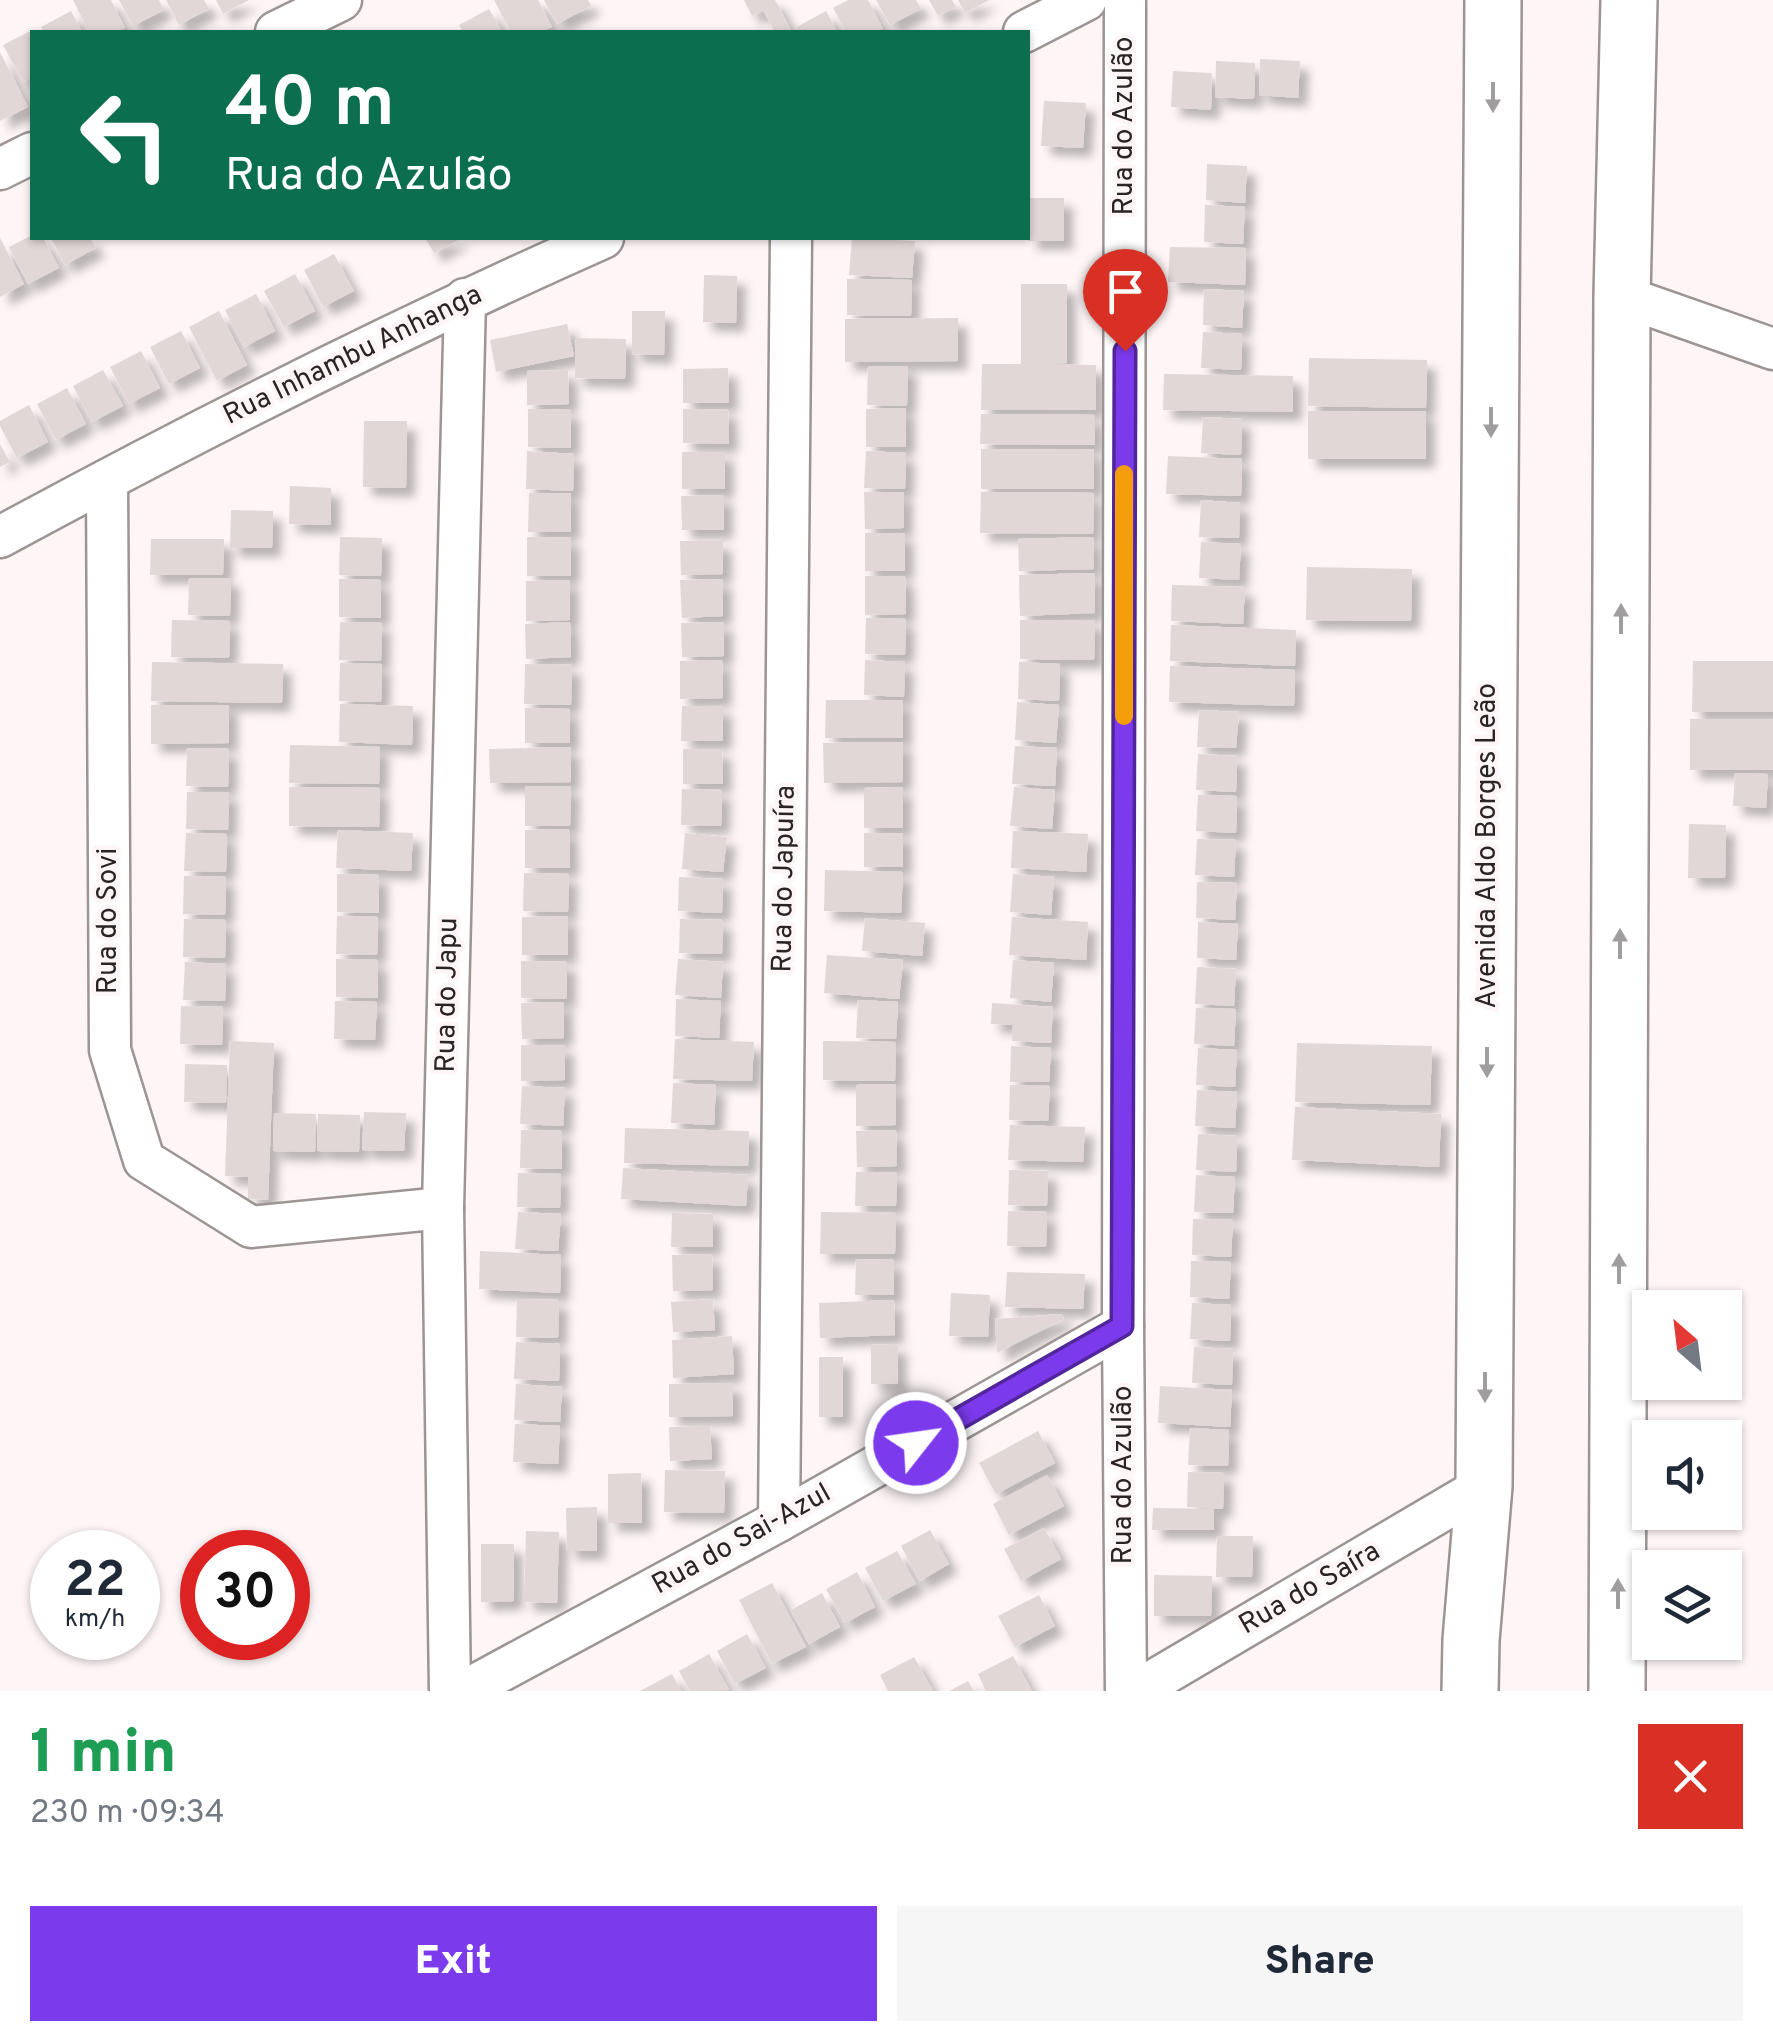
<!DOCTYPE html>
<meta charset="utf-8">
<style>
:root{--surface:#fff;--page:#f6f6f7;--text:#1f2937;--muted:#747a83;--accent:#7c3aed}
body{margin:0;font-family:Overpass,sans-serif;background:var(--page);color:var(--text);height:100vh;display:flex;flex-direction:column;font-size:38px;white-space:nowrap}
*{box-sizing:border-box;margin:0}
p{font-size:32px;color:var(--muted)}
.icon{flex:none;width:55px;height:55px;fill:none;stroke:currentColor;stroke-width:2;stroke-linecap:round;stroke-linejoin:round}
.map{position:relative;height:1691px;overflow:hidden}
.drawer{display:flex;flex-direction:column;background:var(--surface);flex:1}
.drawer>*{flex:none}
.banner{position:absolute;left:30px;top:30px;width:1000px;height:210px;border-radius:0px;box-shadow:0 2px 8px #0004;background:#0b6e4f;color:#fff;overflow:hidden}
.needle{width:65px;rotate:332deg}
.buttons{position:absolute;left:1632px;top:1290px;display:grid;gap:20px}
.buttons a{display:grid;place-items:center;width:110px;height:110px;border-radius:0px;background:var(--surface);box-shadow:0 2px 8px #0004;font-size:50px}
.speed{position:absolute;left:30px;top:1530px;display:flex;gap:20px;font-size:50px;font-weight:700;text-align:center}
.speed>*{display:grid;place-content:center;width:130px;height:130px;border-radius:50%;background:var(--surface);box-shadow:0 2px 8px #0004;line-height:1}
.speed small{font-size:25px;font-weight:400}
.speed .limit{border:15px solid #d22;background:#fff;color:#111}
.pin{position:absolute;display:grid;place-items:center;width:85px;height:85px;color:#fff;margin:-102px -42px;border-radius:50% 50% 50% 0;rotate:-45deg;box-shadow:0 0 10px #0007}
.pin .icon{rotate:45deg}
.me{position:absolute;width:110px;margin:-55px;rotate:60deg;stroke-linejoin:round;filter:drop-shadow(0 0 8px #0008)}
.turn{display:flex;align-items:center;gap:35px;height:210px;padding:0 30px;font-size:45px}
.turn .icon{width:130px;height:130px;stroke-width:2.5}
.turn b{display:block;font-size:70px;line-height:85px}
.round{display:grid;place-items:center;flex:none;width:105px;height:105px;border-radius:0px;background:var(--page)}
.head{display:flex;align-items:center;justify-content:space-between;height:170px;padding:0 30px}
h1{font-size:60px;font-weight:800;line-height:75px;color:#1e9e55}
.primary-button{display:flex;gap:20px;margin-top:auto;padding:20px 30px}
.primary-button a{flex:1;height:115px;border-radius:0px;background:var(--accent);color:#fff;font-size:40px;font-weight:800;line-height:115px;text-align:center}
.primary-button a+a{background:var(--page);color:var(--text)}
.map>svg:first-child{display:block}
.building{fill:#e1d7d7;filter:url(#shadow)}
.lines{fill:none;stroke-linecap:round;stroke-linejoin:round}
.street-casing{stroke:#9d9494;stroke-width:45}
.secondary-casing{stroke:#9d9494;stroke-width:60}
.street{stroke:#fff;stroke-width:40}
.secondary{stroke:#fff;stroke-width:55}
.oneway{fill:#9f9d9d}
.route-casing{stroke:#51269a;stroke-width:25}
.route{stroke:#7c3aed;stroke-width:18}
.slow{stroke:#f59e0b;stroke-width:18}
.labels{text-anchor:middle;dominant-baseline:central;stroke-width:9;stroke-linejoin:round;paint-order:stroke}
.street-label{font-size:28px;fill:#292525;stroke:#fef5f6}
</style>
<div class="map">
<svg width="1773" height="1691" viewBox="0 0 1773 1691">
<defs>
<filter id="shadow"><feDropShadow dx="9" dy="9" stdDeviation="5" flood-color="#0004"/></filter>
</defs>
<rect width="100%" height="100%" fill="#fef5f6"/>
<g class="building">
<polygon points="73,0 111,0 125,28 115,32 89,32"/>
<polygon points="119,0 159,0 164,10 133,26"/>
<polygon points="166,0 204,0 209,9 179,25"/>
<polygon points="216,0 249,0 223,14"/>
<polygon points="494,0 538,0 552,27 541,32 511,32"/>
<polygon points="544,0 588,0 591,6 557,24"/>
<polygon points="744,0 775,0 792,32 775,32 763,10 752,16"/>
<polygon points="848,0 868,0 883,29 876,32 846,32 833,8"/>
<polygon points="876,0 916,0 921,9 890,25"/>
<polygon points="929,0 952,0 956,7 938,16"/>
<polygon points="958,0 989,0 965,13"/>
<polygon points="489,9 502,32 463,32 459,25"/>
<polygon points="71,11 82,32 44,32 41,27"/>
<polygon points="826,11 837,32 797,32 795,28"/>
<polygon points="32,30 32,77 23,82 3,45"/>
<polygon points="0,52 28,107 0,121"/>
<polygon points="1260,59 1300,61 1298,98 1259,95"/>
<polygon points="1216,61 1255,63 1254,99 1215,97"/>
<polygon points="1173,71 1212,73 1211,110 1171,107"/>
<polygon points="1044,101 1086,103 1083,148 1041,146"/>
<polygon points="1207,164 1247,166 1245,203 1206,200"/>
<rect x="1028" y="198" width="36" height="43"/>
<polygon points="1205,205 1245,207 1243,244 1204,242"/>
<polygon points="32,235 32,238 43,238 59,268 28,284 9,247"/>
<polygon points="0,238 24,284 0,297"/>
<polygon points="51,238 90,238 96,248 65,265"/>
<polygon points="425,238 462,238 434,253"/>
<polygon points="852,238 915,241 912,278 849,275"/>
<polygon points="1170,247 1246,248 1245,285 1168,282"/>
<polygon points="334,254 354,291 323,307 304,270"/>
<polygon points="295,274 315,311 284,327 264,291"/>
<polygon points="704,275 737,276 736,323 703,322"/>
<polygon points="847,279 912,280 911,316 847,315"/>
<polygon points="1021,284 1067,284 1067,363 1047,364 1096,365 1096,410 981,410 982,364 1021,364"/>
<polygon points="1204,289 1244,291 1242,328 1203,325"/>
<polygon points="256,294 275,331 244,347 225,310"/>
<polygon points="219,311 247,365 217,381 189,327"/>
<polygon points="632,311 665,311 664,355 632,354"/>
<polygon points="958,318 958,361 845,362 845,319"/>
<polygon points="567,324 574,356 496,372 490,340"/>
<polygon points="181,331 200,368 169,384 150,347"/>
<polygon points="1203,332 1242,334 1241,370 1201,368"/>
<polygon points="576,338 626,339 625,379 575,378"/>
<polygon points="141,351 160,388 129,404 110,367"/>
<polygon points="1309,358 1427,360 1426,408 1308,406"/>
<polygon points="868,366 908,366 907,406 867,405"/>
<polygon points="728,368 729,403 683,403 683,369"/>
<polygon points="103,370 123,406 92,422 73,386"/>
<polygon points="568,370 569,404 527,405 527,371"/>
<polygon points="1164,374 1293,376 1293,412 1163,410"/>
<polygon points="67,388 86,424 56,440 37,404"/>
<polygon points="29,405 48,442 17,458 0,426 0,421"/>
<polygon points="906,408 906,447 866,447 866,409"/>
<polygon points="528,409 571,410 571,448 528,447"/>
<polygon points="683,409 728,409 729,444 683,443"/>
<rect x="1308" y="411" width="118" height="48"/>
<polygon points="981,414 1095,415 1095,445 980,444"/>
<polygon points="1203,417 1242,419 1241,455 1201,453"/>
<polygon points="364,421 407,421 406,488 363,487"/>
<polygon points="0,444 10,462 0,467"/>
<rect x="981" y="449" width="113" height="40"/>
<polygon points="527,451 574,454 573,491 526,489"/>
<polygon points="866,451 906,453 905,489 864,488"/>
<rect x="682" y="452" width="43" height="37"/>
<polygon points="1168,456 1242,459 1241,496 1166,494"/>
<polygon points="290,486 331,488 331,525 289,524"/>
<polygon points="864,492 904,492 904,528 865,529"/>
<polygon points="981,492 1094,493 1093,534 980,533"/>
<polygon points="529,493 571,493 571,532 528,532"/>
<polygon points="724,495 724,530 682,530 681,496"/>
<polygon points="1201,500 1240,503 1239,538 1199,537"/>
<polygon points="231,510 273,511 272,548 230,548"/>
<rect x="865" y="533" width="40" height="38"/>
<polygon points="340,537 382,538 381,576 339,575"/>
<rect x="527" y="537" width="44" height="39"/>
<polygon points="1093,537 1094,569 1019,571 1018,539"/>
<polygon points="151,539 224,539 223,575 150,575"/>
<polygon points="680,541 723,541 723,574 681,575"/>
<polygon points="1201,542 1241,544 1239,580 1199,578"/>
<polygon points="1307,567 1412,569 1411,621 1306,620"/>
<polygon points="1095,573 1095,613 1020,616 1019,575"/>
<polygon points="865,576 905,576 906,614 865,615"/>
<polygon points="189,578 231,578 230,616 188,615"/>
<polygon points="339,579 381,580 381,618 339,617"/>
<polygon points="723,579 723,616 682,618 680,580"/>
<polygon points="570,580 570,620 526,621 526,581"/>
<polygon points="1172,585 1245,587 1243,624 1171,621"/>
<polygon points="866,618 906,619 905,655 865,654"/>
<polygon points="172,620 230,621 229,658 171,657"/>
<polygon points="1020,620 1095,620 1094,660 1020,659"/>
<polygon points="340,622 382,623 381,661 339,660"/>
<polygon points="570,622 571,657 526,659 525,624"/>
<polygon points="724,622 724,656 682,657 681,623"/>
<polygon points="1171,625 1296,630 1295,666 1170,661"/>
<polygon points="722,660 723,698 680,699 680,661"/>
<polygon points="865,660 905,662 904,697 864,695"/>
<polygon points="1693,661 1773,661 1773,712 1692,712"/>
<polygon points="152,662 283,664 282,703 151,701"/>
<polygon points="1019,662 1060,664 1059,701 1018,699"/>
<polygon points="340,663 382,664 381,702 339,701"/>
<polygon points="525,664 572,665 571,705 524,704"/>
<polygon points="1170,666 1295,670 1294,706 1169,702"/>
<polygon points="826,700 903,700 903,738 825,738"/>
<polygon points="1017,702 1059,705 1056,743 1015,740"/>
<polygon points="340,704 413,706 412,745 339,742"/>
<polygon points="151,705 229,705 229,743 151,744"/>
<polygon points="682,706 723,706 723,741 681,741"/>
<polygon points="525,708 570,709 570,743 525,743"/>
<polygon points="1199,710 1239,712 1236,748 1197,747"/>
<rect x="1690" y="719" width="83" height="51"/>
<polygon points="903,742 903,782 824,783 823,743"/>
<polygon points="290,745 380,747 379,784 289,783"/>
<polygon points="1015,746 1057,748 1055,786 1012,784"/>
<polygon points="571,747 571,782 490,783 489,749"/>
<polygon points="187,748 229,749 228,787 186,786"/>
<polygon points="683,749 722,749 723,784 683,784"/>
<polygon points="1198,754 1237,756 1236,792 1196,790"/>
<polygon points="1735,773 1768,774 1766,808 1733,806"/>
<polygon points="525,786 571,786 570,826 525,826"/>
<polygon points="289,787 380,788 379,827 289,826"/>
<polygon points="903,787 903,828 864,828 864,788"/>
<polygon points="1014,787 1055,790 1052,829 1010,826"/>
<polygon points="682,789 722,790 721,826 681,825"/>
<polygon points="187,792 229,792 228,830 186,829"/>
<polygon points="1198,795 1237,796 1236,833 1196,831"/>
<polygon points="1689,824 1726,825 1725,878 1688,878"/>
<polygon points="569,829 570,868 525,868 525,830"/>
<polygon points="338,830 413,833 411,871 336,868"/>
<polygon points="1013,831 1088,834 1086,872 1011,868"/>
<polygon points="186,833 227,834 226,872 184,871"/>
<polygon points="685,833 727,837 723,872 682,869"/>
<rect x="864" y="833" width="39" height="34"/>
<polygon points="1197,839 1236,840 1234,877 1195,875"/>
<polygon points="825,870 903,872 901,913 824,911"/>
<polygon points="524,873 569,874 568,912 523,911"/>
<polygon points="337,874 379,875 379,913 337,912"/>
<polygon points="1013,874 1054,877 1051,915 1010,912"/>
<polygon points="184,876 226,877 225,915 183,914"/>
<polygon points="679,877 723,879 722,913 678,911"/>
<polygon points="1197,882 1237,883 1235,920 1196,918"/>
<polygon points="337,916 378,917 377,955 336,954"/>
<polygon points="568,916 568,955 522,955 522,917"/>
<polygon points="1012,917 1088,922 1086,960 1009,955"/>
<polygon points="865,918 925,923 922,956 862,951"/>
<polygon points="184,919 226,920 225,958 183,957"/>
<polygon points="680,919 723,920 722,954 679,953"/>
<polygon points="1198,922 1238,924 1236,960 1197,958"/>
<polygon points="827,955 903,960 899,999 824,993"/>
<polygon points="336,959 378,960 378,998 336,997"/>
<polygon points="678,959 723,962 721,998 675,995"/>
<polygon points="1013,960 1054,963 1051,1002 1010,998"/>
<polygon points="521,961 567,962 567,999 521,998"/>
<polygon points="185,962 226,964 225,1001 183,1000"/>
<polygon points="1197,967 1236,969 1234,1006 1195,1004"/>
<polygon points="676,999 721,1001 719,1038 675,1036"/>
<polygon points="858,1000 898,1002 896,1039 856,1038"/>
<polygon points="335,1001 377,1002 375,1040 334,1039"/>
<polygon points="564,1002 564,1038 522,1039 521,1003"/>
<polygon points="992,1003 1053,1007 1051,1043 1012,1041 1013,1025 991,1024"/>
<polygon points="181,1006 223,1007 222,1045 180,1044"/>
<polygon points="1196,1008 1236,1009 1234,1046 1194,1044"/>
<polygon points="675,1039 754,1042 752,1081 673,1079"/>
<polygon points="230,1041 274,1043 268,1200 248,1199 248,1177 225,1176"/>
<polygon points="823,1041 896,1042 895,1081 823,1080"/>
<polygon points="1297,1043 1432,1046 1430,1105 1295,1102"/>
<polygon points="521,1045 565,1045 565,1080 521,1081"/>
<polygon points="1011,1046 1051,1048 1049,1082 1010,1082"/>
<polygon points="1198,1048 1237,1050 1235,1087 1196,1085"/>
<polygon points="185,1064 227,1065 226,1103 184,1102"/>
<polygon points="673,1083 716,1085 714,1125 671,1123"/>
<polygon points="896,1084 896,1125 856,1126 856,1085"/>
<polygon points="1010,1085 1050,1086 1048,1121 1009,1120"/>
<polygon points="522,1086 565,1088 563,1126 520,1124"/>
<polygon points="1197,1090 1237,1092 1235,1128 1195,1126"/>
<polygon points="1295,1107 1441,1114 1439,1167 1292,1160"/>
<polygon points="364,1112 406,1113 404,1151 362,1150"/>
<polygon points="274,1113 316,1114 315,1152 273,1151"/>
<polygon points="318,1114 360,1115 359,1152 317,1151"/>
<polygon points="1010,1125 1085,1127 1083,1162 1008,1160"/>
<polygon points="625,1128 749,1131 748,1166 624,1163"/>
<polygon points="521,1130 562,1131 562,1169 520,1168"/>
<polygon points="896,1130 897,1166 857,1167 856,1131"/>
<polygon points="1198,1134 1237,1136 1236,1172 1196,1170"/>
<polygon points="623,1168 748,1175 746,1206 621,1199"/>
<polygon points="1009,1170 1048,1171 1047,1206 1008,1205"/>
<polygon points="856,1172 897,1172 896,1206 855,1206"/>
<polygon points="518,1173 561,1174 560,1208 517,1207"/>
<polygon points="1196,1175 1235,1177 1233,1213 1194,1212"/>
<polygon points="1008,1211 1047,1212 1046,1247 1007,1246"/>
<polygon points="518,1212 561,1214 558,1251 515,1249"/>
<polygon points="821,1212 896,1213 895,1254 820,1254"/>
<polygon points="672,1213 713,1214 713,1247 671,1247"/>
<polygon points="1193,1219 1233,1220 1231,1257 1192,1255"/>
<polygon points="480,1251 561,1255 560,1293 479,1289"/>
<polygon points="712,1254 713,1290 673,1291 672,1255"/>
<polygon points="856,1259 894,1260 894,1295 855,1295"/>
<polygon points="1191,1261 1231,1262 1229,1299 1190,1297"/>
<polygon points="1007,1272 1085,1274 1083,1309 1005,1307"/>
<polygon points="951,1293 990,1295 988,1337 949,1336"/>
<polygon points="517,1299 559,1300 558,1338 516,1337"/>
<polygon points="713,1299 715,1330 673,1332 671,1302"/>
<polygon points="894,1300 895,1335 820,1338 819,1303"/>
<polygon points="1192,1303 1231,1305 1230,1341 1190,1339"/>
<polygon points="1062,1314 1064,1319 997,1353 995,1319"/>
<polygon points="732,1336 734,1374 673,1378 672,1340"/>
<polygon points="516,1342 560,1344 559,1381 514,1379"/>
<polygon points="898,1344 898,1384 871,1384 871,1345"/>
<polygon points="1194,1347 1233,1349 1232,1385 1192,1383"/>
<rect x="819" y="1357" width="24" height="60"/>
<polygon points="733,1383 733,1416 669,1417 669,1384"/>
<polygon points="516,1384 562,1387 560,1422 514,1420"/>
<polygon points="1160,1386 1232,1390 1230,1427 1158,1423"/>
<polygon points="515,1424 560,1426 558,1464 513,1462"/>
<polygon points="710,1426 712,1459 670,1461 669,1427"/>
<polygon points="1190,1428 1229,1430 1228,1466 1188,1465"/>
<polygon points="1038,1431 1055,1463 996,1494 979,1463"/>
<polygon points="665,1470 725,1471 724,1513 664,1512"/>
<polygon points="1188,1472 1224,1473 1223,1509 1187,1507"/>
<polygon points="641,1473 642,1523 608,1523 608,1474"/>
<polygon points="1047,1475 1064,1506 1009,1535 993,1504"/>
<polygon points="597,1507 597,1551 567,1551 566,1508"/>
<polygon points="1153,1508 1214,1509 1214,1530 1152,1530"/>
<polygon points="1044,1528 1061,1559 1021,1581 1004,1549"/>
<polygon points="930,1530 949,1564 920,1581 901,1546"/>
<polygon points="526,1531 559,1532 557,1603 524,1602"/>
<polygon points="1217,1536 1253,1536 1252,1577 1216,1577"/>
<polygon points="481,1544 514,1544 514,1601 481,1602"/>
<polygon points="897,1551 916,1584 883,1601 865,1568"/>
<polygon points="857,1572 875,1607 845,1623 826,1589"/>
<polygon points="1154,1575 1212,1576 1211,1616 1154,1616"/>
<polygon points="772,1583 806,1647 772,1664 739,1600"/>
<polygon points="822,1593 840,1627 809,1644 791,1610"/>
<polygon points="1039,1595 1055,1626 1015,1647 998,1616"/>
<polygon points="747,1634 766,1668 735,1684 717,1651"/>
<polygon points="709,1654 729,1690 690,1691 679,1671"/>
<polygon points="1013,1656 1032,1691 986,1691 978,1674"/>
<polygon points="914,1657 933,1691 888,1691 880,1675"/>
<polygon points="672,1674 681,1691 640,1691"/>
<polygon points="968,1681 974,1691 949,1691"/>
</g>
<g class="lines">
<g class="street-casing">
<g id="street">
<polyline points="1125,0 1123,1326 1126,1691"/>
<polyline points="276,32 341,0"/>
<polyline points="1024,32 1086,0"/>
<polyline points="0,169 32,153"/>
<polyline points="1622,296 1773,349"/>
<polyline points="107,480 110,1050 144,1160 251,1227 443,1208"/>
<path d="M0 537C197 430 398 329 603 238"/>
<polyline points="779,1521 791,238"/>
<polyline points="450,1691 443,1208 465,299"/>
<polyline points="464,1691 779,1521 1123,1326"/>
<polyline points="1136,1691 1484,1486"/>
</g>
</g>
<g class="secondary-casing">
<g id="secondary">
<polyline points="1470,1691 1471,1640 1484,1486 1493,0"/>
<polyline points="1617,1691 1622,296 1629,0"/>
</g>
</g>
<use href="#street" class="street"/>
<use href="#secondary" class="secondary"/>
</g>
<defs><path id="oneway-solid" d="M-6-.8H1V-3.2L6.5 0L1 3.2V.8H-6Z" transform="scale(2.5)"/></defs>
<g class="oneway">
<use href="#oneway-solid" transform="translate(1493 97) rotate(90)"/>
<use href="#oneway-solid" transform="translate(1491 422) rotate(90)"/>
<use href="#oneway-solid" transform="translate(1621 619) rotate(-90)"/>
<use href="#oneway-solid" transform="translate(1620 944) rotate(-90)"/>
<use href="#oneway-solid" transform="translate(1487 1062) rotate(90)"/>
<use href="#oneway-solid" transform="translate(1619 1269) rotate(-90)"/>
<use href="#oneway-solid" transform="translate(1485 1387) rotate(90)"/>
<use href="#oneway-solid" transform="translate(1618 1594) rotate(-90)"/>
</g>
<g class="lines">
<g class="route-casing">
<polyline id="route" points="916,1443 1122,1326 1125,351"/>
</g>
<use href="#route" class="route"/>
<polyline class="slow" points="1124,716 1124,474"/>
</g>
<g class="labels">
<g class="street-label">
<text transform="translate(1125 126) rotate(-90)">Rua do Azulão</text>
<text transform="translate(353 356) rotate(-26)">Rua Inhambu Anhanga</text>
<text transform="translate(1488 846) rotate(-90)">Avenida Aldo Borges Leão</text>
<text transform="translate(785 879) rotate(-89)">Rua do Japuíra</text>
<text transform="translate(109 921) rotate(-90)">Rua do Sovi</text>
<text transform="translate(448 995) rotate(-89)">Rua do Japu</text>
<text transform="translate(1124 1475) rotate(-90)">Rua do Azulão</text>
<text transform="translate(742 1540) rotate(-29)">Rua do Sai-Azul</text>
<text transform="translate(1310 1589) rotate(-30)">Rua do Saíra</text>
</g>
</g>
</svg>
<div class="buttons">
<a><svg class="needle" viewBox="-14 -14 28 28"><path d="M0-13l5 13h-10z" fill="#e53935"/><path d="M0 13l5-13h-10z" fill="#747a83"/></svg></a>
<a><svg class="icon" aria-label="sound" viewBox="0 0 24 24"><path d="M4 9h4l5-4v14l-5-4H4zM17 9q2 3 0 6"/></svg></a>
<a><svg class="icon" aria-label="layers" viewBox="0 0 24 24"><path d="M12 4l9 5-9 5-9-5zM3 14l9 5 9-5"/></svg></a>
</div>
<div class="speed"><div>22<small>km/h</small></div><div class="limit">30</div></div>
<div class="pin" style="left:1125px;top:351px;background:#d93025"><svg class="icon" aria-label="arrive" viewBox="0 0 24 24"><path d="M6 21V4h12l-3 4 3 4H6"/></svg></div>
<svg class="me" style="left:916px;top:1443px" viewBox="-20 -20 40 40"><circle r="17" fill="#7c3aed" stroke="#fff" stroke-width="3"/><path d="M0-11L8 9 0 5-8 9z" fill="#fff"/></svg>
<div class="banner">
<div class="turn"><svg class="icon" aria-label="left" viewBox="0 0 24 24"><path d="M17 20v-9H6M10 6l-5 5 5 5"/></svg><div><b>40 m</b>Rua do Azulão</div></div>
</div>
</div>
<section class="drawer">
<div class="head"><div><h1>1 min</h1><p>230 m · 09:34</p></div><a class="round" style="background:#d93025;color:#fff"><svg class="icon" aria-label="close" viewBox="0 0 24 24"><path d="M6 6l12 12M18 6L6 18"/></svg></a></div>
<div class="primary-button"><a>Exit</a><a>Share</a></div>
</section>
